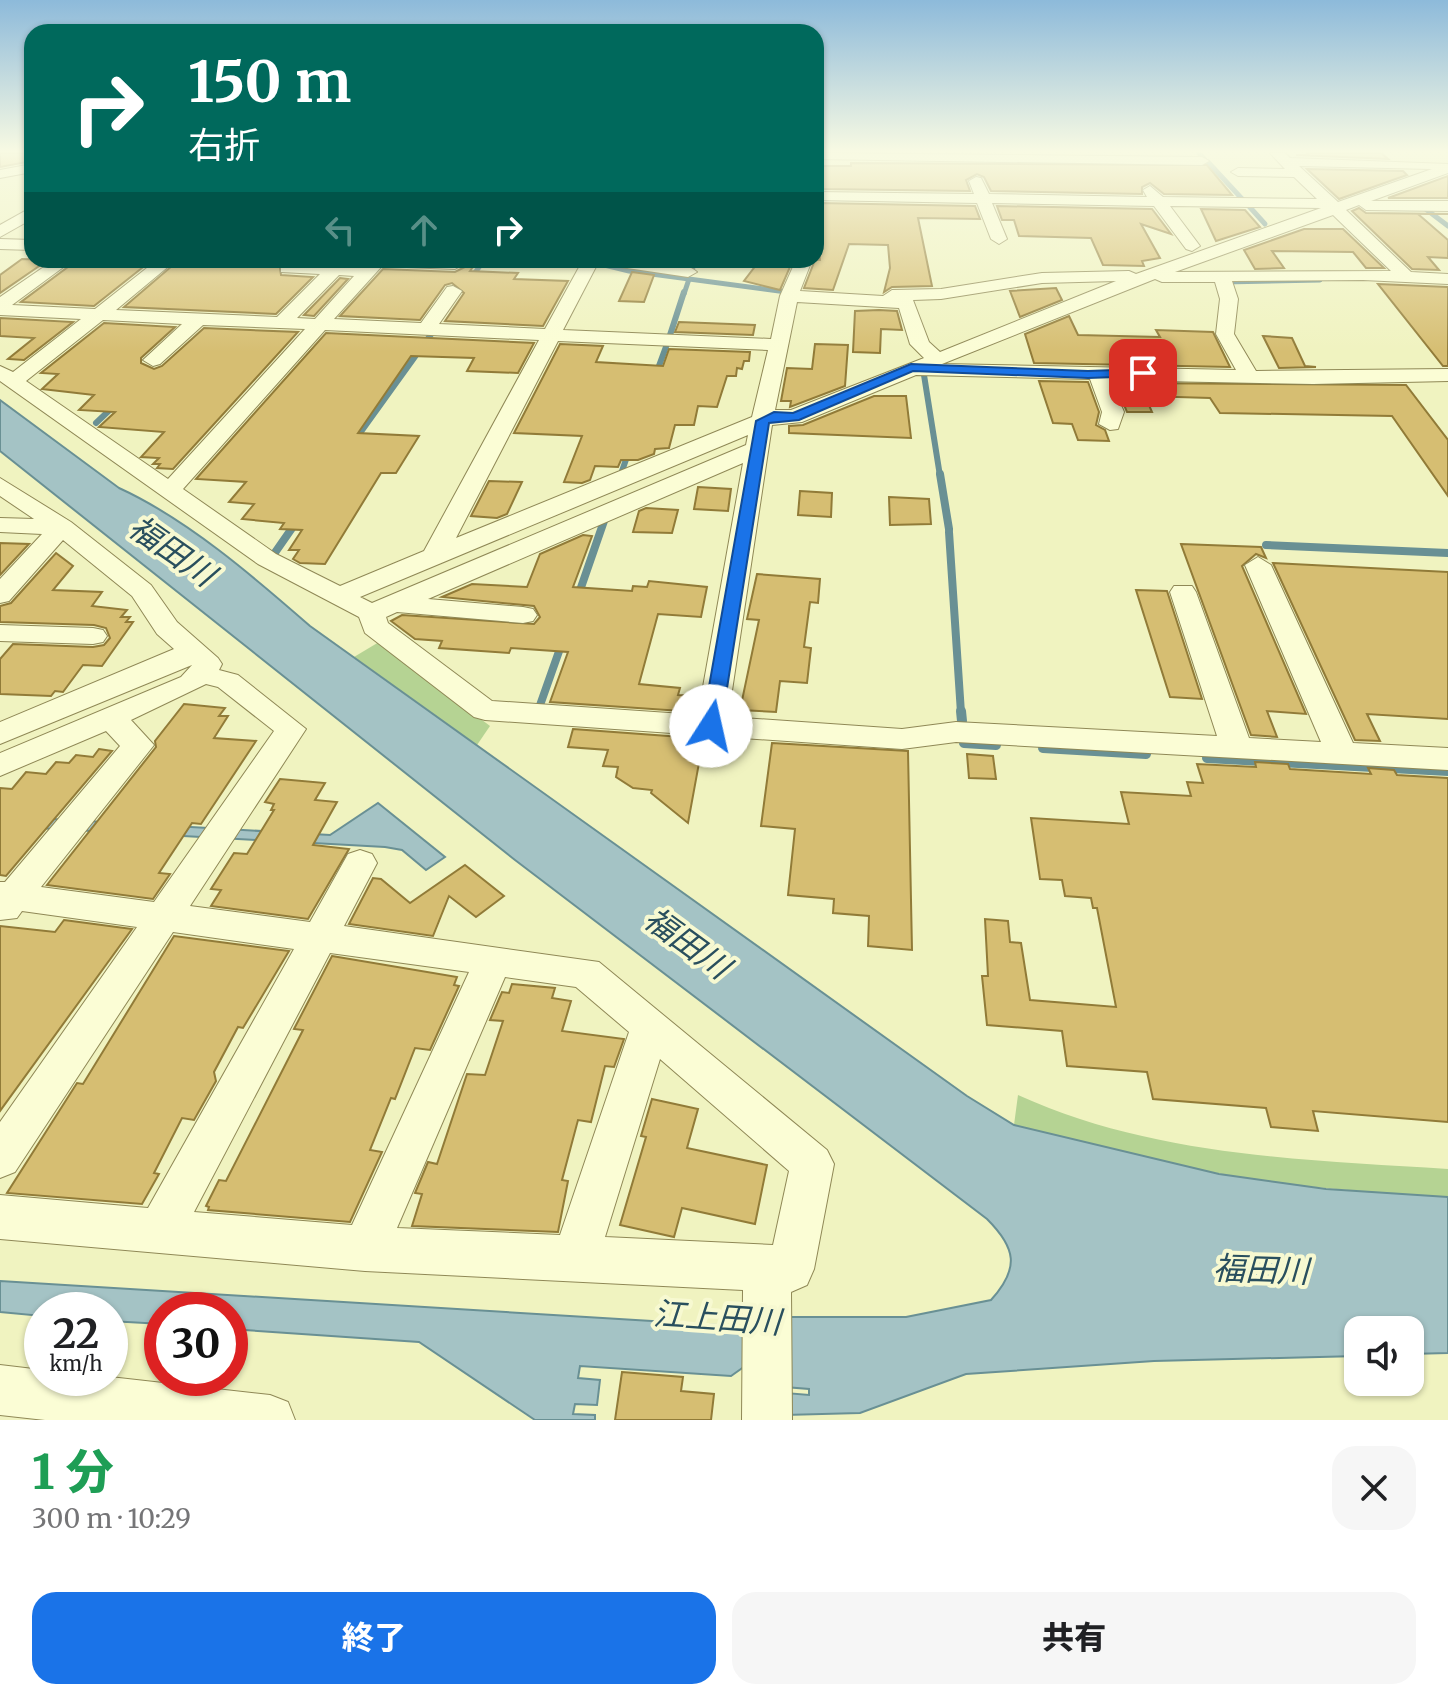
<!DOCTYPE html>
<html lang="ja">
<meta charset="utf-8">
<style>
:root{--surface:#fff;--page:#f6f6f6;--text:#202124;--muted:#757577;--accent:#1a73e8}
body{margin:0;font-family:Merriweather,"Noto Sans JP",serif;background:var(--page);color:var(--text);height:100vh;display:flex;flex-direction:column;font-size:30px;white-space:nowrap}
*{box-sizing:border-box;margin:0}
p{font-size:26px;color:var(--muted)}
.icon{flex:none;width:44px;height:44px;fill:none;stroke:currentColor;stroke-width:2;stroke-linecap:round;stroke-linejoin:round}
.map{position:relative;height:1420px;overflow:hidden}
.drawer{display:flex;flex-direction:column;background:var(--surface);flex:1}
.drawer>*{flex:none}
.hud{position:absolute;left:24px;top:24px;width:800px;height:244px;border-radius:24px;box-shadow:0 2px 6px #0004;background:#00695c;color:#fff;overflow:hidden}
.controls{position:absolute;left:1344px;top:1316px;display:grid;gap:16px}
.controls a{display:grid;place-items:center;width:80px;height:80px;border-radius:16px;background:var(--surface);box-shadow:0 2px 6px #0004;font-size:40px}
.speed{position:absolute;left:24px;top:1292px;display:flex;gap:16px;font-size:40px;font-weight:700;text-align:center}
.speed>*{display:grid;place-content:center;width:104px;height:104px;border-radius:50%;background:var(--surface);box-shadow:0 2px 6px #0004;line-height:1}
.speed small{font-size:20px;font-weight:400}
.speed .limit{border:12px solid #d22;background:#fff;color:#111}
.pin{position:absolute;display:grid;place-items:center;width:68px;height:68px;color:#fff;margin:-34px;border-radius:16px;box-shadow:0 4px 12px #0006}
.me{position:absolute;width:88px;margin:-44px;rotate:10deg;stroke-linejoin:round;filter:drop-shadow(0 0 6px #0008)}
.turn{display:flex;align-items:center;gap:28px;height:168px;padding:0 32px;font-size:36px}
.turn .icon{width:104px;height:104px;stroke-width:2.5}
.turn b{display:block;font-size:56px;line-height:68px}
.lanes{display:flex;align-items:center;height:76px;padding:0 32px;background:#0003;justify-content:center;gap:40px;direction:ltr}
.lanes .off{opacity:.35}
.round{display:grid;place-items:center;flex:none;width:84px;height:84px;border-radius:24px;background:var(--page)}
.overview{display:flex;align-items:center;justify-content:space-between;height:136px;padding:0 32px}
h1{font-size:48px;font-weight:800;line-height:60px;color:#1e9e55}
.cta{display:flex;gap:16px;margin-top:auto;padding:16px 32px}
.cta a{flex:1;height:92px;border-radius:24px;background:var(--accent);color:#fff;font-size:32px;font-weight:800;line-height:92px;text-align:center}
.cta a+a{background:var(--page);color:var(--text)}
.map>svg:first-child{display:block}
.green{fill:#b5d393}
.water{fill:#a4c3c5;stroke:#699094;stroke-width:2}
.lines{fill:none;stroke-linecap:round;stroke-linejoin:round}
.stream-far3{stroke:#699094;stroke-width:5}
.stream-far2{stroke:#699094;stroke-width:6}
.stream-far1{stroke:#699094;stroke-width:8}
.stream{stroke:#699094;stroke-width:10}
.building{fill:#d6be72;stroke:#917b38;stroke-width:2}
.minor-casing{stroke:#8f8856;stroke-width:2}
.minor{fill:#fbfdd5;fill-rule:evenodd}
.route{fill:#1a73e8;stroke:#114b97;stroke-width:2}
.labels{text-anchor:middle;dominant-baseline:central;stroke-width:8;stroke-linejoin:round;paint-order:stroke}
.near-water-label{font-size:32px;font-style:italic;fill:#294f5e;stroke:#f7f9d1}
</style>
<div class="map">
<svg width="1448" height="1420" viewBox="0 0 1448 1420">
<rect width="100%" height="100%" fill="#f0f3c0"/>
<g class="green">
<polygon points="379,642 490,726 477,745 354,657"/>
<path d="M1018 1095C1152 1156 1303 1160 1448 1169V1197C1371 1192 1293 1188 1217 1173 1148 1160 1081 1142 1014 1125Z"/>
</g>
<g class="water">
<path d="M0 400 119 488C187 519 254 577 310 626L967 1096 1014 1125 1219 1174 1326 1189 1448 1197V1353L1410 1354V1330H1358V1356L1154 1361 966 1374 860 1413 785 1415 786 1393 809 1395V1389L760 1385 748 1364 731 1376 580 1366 578 1378 600 1380 597 1405 575 1404 573 1414 595 1415V1420H535L419 1342 230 1329V1310H162V1324L110 1321V1310H42V1316L0 1312V1281L734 1326 750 1340 781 1317H906L991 1300C1020 1268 1016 1248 987 1219L515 860 0 451Z"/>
<polygon points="378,803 445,857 426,870 402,850 385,847 0,826 0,816 330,835"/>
</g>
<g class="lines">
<g class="stream-far3">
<polyline points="1199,153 1205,160"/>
<polyline points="1208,162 1244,201"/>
<polyline points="1247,204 1265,224"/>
<polyline points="1423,207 1448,226"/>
<polyline points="588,261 629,271 794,293"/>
<polyline points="691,271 697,260"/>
<polyline points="470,280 484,260"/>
<polyline points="1223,282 1320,280"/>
<polyline points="684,294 689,279"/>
</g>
<g class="stream-far2">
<polyline points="789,292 794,293"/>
<polyline points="670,335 684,292"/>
<polyline points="656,374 667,344"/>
<polyline points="924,375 940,476"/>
<polyline points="96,423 117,403"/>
<polyline points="355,440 432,333"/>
<polyline points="622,471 630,448"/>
</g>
<g class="stream-far1">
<polyline points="940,474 949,529"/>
<polyline points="949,532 961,713"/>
<polyline points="1266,545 1448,553"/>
<polyline points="274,554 297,521"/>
<polyline points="577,599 604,521"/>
<polyline points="539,708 563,640"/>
</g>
<g class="stream">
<polyline points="961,711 962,721"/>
<polyline points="964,743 996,745"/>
<polyline points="1043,748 1146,754"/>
<polyline points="1207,758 1448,771"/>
</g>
</g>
<g class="building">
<polygon points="0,153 32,153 32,161 0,167"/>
<polygon points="1307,153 1381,153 1388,159 1296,155 1309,155"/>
<polygon points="851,163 1207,165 1232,195 1164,194 1150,183 1142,187 1142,194 991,191 984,177 977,174 966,180 970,191 822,189 821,166 851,166"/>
<polygon points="1307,169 1403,171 1407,175 1339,199"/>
<polygon points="1448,176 1448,198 1388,198"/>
<polygon points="819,203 975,206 980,219 918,218 932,286 892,287 884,292 890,268 888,245 849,244 833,290 804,288 815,260 820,260"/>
<polygon points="997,206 1152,209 1171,234 1141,224 1160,258 1142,261 1144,266 1103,265 1091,238 1019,236 1014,220 1002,220"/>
<polygon points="1359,208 1366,213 1448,214 1418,214 1448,240 1448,258 1428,257 1439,270 1412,269 1352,211"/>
<polygon points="1201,209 1245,210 1260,227 1216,241"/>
<polygon points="1304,229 1343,229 1384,268 1366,268 1353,252 1272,251 1284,268 1255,269 1244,250"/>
<polygon points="22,259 48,260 0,293 0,275"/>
<polygon points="84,260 152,260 94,306 21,302 76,261"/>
<polygon points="179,260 365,260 363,263 279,262 281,275 313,277 276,314 124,307"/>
<polygon points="463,260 478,260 470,271 518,273 514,279 568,281 543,326 445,321 464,293 452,283 445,285 420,320 340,316 383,269 455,272 465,267"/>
<polygon points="760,260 793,260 780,290 744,281"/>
<polygon points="632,272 654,275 644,302 619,301"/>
<polygon points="340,278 348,279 314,316 304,315"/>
<polygon points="1378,284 1448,287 1448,366 1443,366"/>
<polygon points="1056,288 1062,300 1020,317 1010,291"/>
<polygon points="879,310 897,311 902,330 881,329 880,353 853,352 855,311"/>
<polygon points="1069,316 1078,335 1160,337 1156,330 1213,332 1230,367 1034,363 1025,334"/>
<polygon points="0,318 73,322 24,360 8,359 34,338 0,336"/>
<polygon points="679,322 731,324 755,325 753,335 675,332"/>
<polygon points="104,323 175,327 141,358 141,363 154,369 162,366 204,328 298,332 173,469 157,468 160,464 153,464 159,458 141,457 164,432 99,427 115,412 79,410 94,395 42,389 58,374 41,373"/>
<polygon points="326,333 534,343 518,373 467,371 474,358 411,356 358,433 419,436 396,473 381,473 325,564 300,563 293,559 299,550 289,550 302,530 280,529 284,523 242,519 254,504 229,502 246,482 196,479"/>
<polygon points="1263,336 1292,338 1305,366 1316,367 1279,368"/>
<polygon points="560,344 603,346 596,362 663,366 669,349 750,352 749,361 744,361 742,369 737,368 736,376 727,376 717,407 698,406 694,425 675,425 669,448 655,449 654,454 638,460 621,460 618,467 595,466 590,480 582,483 564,482 582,436 514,433"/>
<polygon points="815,344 848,345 845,386 790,407 791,401 781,401 787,368 812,369"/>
<polygon points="1039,381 1088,382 1099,412 1096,425 1105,430 1109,441 1078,440 1072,424 1053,423"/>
<polygon points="1115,383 1406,385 1448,440 1448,496 1392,416 1220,413 1210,398 1145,396 1152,412 1127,412"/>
<polygon points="874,396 906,396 911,438 789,433 789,426 803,425"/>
<polygon points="489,481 522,482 507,514 497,518 471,516"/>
<polygon points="698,487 731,489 728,511 694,509"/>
<polygon points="800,491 832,493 831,517 798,515"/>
<polygon points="889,497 929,499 931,524 890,525"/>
<polygon points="646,508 678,510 672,533 633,532 639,511"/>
<polygon points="583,535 592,536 573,587 632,591 633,586 647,587 649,581 707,587 701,617 658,614 639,684 680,688 678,695 698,696 696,712 550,702 568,652 511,648 509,653 439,648 442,641 415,639 391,621 402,615 534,624 540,617 534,606 442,597 472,584 527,587 540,554"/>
<polygon points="0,543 29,544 0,575"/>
<polygon points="1181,544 1261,547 1266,558 1256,554 1242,566 1306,714 1267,711 1277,737 1251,735"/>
<polygon points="56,553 73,566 53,590 102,592 92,606 127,610 121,617 130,617 126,622 133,622 102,666 83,665 63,692 55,691 51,696 0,694 0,659 13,644 93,647 104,645 110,638 106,628 94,625 0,622 0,606 11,603"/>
<polygon points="1273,563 1448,572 1448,719 1367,714 1380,741 1355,740"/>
<polygon points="757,574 820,579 818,603 810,602 804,647 811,648 807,683 780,681 776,712 740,710 759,620 747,619"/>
<polygon points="1136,590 1167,591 1202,699 1170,697"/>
<polygon points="184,704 225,708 219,716 228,716 214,738 256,741 201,824 192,823 159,873 170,874 153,899 47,885 156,747 155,741"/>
<polygon points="573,729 695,738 692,751 701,752 688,823 651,793 652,790 633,788 616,777 618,767 603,766 608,750 568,747"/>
<polygon points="772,743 908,751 912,950 868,946 869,916 833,913 834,899 788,895 795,829 761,826"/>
<polygon points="99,749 112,751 6,876 0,875 0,788 12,789 26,772 46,774 56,762 69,763 76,755 93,757"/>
<polygon points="967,754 993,756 996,779 969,778"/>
<polygon points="1255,762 1288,764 1290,769 1371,774 1368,768 1394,770 1397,775 1448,778 1448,1122 1313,1111 1318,1131 1271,1127 1266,1108 1153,1099 1147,1072 1067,1066 1062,1031 987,1025 982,976 988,976 985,919 1008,921 1010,942 1021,943 1030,1000 1116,1007 1097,908 1093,908 1091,898 1065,896 1062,880 1040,879 1031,818 1129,824 1121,792 1191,796 1187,782 1203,783 1197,764 1256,767"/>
<polygon points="280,779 325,783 315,800 337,802 313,845 349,849 308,919 211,906 221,890 211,889 234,853 247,854 274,810 271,810 274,804 265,802"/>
<polygon points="465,865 504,896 476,917 449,896 433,936 349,924 373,878 381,879 410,903"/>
<polygon points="64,920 132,929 0,1111 0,926 55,932"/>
<polygon points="174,936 289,951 243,1028 238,1027 214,1072 216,1081 194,1120 182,1118 154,1173 159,1174 142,1204 7,1193 77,1083 83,1084"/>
<polygon points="332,956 457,977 454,985 459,986 430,1050 415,1048 395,1099 391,1098 370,1150 382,1152 350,1222 208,1210 209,1207 206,1206 219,1180 226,1181 303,1030 294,1029"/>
<polygon points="512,984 555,988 552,998 571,1001 562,1031 624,1039 614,1067 605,1066 591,1122 578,1120 562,1180 568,1181 558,1232 412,1226 422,1194 415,1193 428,1162 437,1164 467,1074 485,1075 503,1021 490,1020 502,992 509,993"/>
<polygon points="652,1099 698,1109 687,1148 767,1165 755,1224 682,1208 674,1237 620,1225 646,1137 641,1136"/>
<polygon points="622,1372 683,1377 681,1391 714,1394 711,1420 615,1420"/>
</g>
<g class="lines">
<g class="minor-casing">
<g id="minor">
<polygon points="816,153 1202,157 1209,161 1202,165 816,159"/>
<path d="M1270 153H1285L1290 158 1448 164V173L1371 201H1448V211L1366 210 1359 205 1346 210 1411 272 1448 274V284L1363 280 1232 281 1238 299 1234 334 1256 371 1448 369V381L1313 384 1110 380 1124 412 1118 429 1110 430 1099 424 1102 412 1090 379 916 375 802 422 772 425 728 717 902 729 956 722 1217 736 1170 592 1174 586H1192L1196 592 1249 738 1321 742 1245 565 1258 557 1271 565 1353 743 1448 748V770L956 742 902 749 485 720 474 717 365 633 359 617 258 564 0 381V366L13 372 81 319 0 315V297L54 260H73L12 305 95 309 157 260H176L116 310 277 317 320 274 281 272V264L364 266 369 260H459L463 264 455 269 382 266 334 319 421 323 447 287 453 286 462 291 439 324 545 329 583 260C608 260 678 255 697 272L688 277 607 265 599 261 563 330 771 339 780 296 796 260H812L800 291 883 296 892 290 941 289 1042 273 1129 271 1136 274 1321 208 1170 206 1200 246 1192 251 1186 249 1154 206 992 203 1007 239 999 244 991 239 977 203 816 200V192L974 194 969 181 976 177 981 178 989 194 1147 197 1143 190 1150 186 1163 197 1317 199 1294 177 1238 176 1231 172 1238 168 1285 169ZM1299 166 1432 169 1338 202ZM1333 215 1391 271 1175 272ZM339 275 354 276 315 319 297 318ZM1155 279 1162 282H1215L1220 299 1216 334 1236 370 942 364ZM1116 281 940 352 929 342 913 300 941 299 1042 283ZM797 302 899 308 910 344 924 358 791 410H775ZM103 320 182 324 143 360 153 366 160 364 203 325 305 329 168 479 26 381ZM325 330 539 340 424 551 340 586 276 554 183 489ZM558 341 768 350 752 417 456 538ZM748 435 746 445 372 603 360 597ZM743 463 698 715 492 701 388 623 386 617 397 612 523 623 533 621 537 615 533 609 523 607 428 599Z"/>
<polygon points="32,164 32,172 0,178 0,170"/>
<polygon points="32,207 32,219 0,237 0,225"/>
<polygon points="0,239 32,240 32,250 0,249"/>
<path d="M0 478 71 522 151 585 177 622 218 658 222 664 219 670 238 675 306 729 190 906 310 922 348 854 360 850 372 854 377 863 344 926 599 962 827 1150 834 1164 814 1269 807 1285 791 1292 792 1420H742L743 1290 365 1271 0 1239V1195L148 1208 294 949 173 932 15 1172 0 1178V1122L137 927 22 911 17 918 0 920V882H5L120 746 106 731 0 776V753L181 677 192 665 0 744V722L174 649 157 634 132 596 63 540 9 601 0 603V579L42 534 0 532V518L34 519 0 496ZM206 684 218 687 274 731 154 902 41 887 154 745 131 720ZM330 953 469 972 352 1225 194 1212ZM505 977 576 987 629 1032 560 1235 397 1228ZM660 1059 789 1171 773 1245 605 1237Z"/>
<polygon points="0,625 93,628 103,630 107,636 103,642 93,644 0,641"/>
<polygon points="0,1365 42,1370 42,1378 110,1377 270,1395 288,1402 295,1420 45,1420 0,1415"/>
</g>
</g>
<use href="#minor" class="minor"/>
</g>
<linearGradient id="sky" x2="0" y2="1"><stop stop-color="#8dbada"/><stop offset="0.43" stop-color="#f8fae3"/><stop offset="1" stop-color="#f8fae3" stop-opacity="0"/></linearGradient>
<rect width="1448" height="352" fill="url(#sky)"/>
<polygon class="route" points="911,364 1088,371 1143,369 1149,373 1143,376 1088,378 913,371 799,420 769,423 721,726 711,732 705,730 702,726 756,421 774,412 793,413"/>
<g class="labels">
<g class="near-water-label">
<text transform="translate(172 551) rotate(35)">福田川</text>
<text transform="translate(687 943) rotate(36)">福田川</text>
<text transform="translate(1261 1270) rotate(2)">福田川</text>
<text transform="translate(717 1318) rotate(4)">江上田川</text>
</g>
</g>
</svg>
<div class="controls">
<a><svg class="icon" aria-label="sound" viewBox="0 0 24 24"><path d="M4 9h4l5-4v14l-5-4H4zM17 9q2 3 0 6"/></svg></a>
</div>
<div class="speed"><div>22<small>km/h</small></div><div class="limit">30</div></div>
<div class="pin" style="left:1143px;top:373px;background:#d93025"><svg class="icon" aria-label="arrive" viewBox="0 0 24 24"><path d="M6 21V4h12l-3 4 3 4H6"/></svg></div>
<svg class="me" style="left:711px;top:726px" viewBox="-20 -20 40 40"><circle r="19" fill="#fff"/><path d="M0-13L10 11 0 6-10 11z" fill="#1a73e8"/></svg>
<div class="hud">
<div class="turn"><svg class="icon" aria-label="right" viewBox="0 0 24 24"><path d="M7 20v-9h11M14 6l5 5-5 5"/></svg><div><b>150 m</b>右折</div></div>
<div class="lanes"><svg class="icon off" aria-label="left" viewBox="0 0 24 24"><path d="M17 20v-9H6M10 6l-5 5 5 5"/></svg><svg class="icon off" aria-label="ahead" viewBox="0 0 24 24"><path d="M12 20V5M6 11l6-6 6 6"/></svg><svg class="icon" aria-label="right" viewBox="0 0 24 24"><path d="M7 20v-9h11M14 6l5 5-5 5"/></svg></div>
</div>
</div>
<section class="drawer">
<div class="overview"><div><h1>1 分</h1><p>300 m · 10:29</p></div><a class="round"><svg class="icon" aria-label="close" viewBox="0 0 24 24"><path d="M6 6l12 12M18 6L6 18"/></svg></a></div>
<div class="cta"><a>終了</a><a>共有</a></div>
</section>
